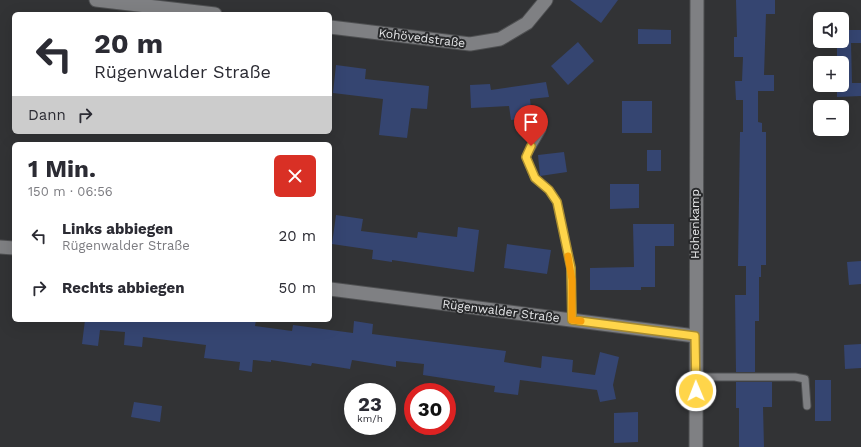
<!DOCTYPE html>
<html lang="de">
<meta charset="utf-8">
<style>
:root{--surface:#fff;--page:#f7f7f7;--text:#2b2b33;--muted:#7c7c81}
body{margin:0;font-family:"Work Sans",sans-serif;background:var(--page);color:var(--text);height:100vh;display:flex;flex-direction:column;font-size:15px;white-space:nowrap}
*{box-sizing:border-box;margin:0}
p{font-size:13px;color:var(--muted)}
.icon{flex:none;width:22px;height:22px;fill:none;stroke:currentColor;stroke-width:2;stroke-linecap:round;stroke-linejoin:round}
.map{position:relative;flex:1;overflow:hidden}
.panel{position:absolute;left:12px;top:142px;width:320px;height:180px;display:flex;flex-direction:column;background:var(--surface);border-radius:6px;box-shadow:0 4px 16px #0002}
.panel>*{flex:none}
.guide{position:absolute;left:12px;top:12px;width:320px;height:122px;border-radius:6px;box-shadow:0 4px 16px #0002;background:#fff;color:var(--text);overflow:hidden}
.fabs{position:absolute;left:813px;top:12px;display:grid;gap:8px}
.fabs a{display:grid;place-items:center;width:36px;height:36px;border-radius:6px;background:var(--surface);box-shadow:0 4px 16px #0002;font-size:20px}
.speed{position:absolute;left:344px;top:383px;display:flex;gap:8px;font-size:20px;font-weight:700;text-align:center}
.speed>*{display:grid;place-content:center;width:52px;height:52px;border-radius:50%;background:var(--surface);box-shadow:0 4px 16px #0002;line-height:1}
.speed small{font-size:10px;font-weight:400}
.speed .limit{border:6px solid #d22;background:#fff;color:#111}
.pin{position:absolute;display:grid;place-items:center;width:34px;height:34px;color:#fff;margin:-41px -17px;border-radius:50% 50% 50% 0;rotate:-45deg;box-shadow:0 0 4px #0007}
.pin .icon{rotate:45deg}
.me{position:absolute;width:44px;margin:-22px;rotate:359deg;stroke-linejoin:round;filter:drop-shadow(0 0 3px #0008)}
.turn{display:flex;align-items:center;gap:14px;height:84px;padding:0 16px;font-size:18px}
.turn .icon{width:52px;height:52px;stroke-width:2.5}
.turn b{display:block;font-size:28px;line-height:34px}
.then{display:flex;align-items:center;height:38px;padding:0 16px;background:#0003;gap:8px;font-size:15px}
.round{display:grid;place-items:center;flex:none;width:42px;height:42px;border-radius:6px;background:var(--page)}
.headline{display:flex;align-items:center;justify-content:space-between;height:68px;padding:0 16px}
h1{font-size:24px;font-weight:700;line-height:30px}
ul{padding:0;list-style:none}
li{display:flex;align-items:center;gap:12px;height:52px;padding:0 16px}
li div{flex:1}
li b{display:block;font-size:15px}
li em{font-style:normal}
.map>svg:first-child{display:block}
.building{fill:#354571}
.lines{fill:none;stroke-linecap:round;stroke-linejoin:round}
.lane-casing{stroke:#4f5052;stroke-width:9}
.street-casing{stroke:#4f5052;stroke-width:15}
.lane{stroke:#7f8083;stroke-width:7}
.street{stroke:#7f8083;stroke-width:13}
.route-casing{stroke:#a68a30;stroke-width:10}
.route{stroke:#ffd54a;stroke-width:7}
.slow{stroke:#f59e0b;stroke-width:7}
.labels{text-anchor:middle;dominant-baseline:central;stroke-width:4;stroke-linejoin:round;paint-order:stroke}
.street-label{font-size:12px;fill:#e6e7e9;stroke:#28292b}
</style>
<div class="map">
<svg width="861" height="447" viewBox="0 0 861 447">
<rect width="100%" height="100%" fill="#323335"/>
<g class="building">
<polygon points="570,0 618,0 601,23"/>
<polygon points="736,0 775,0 775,14 766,14 764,75 774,75 774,91 758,91 758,122 762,123 762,132 766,132 766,265 761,265 761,277 759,277 759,321 755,321 755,372 736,372 735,295 746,295 746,266 738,266 740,132 743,132 743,100 736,100 735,81 742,81 743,57 734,57 734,37 737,37"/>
<polygon points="638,29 671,30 671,44 638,44"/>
<polygon points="842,30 861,30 861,43 851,43 852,83 861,83 861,96 837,97 837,85 842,85 842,63 837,63 837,41 842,41"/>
<polygon points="578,42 594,61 568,85 551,66"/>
<polygon points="336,65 366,69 365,79 429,86 427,109 411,108 407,138 379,135 383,99 333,93"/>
<polygon points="546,82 549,97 530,99 532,117 511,120 509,106 471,108 470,85 490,84 491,90"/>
<rect x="622" y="101" width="30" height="32"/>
<rect x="647" y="150" width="14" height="21"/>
<polygon points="564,152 567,172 540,176 538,155"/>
<polygon points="610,184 639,184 639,208 610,209"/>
<polygon points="336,215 363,219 361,231 417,238 418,232 457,237 458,227 479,230 474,272 392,260 392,262 372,259 373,250 332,244"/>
<polygon points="633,224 674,224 674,246 655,246 655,287 641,287 641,290 590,290 590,268 634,267"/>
<polygon points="507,244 551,250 547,274 504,268"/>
<polygon points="861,261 861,284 849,285 847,262"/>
<polygon points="85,320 256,320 255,326 292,331 293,325 353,333 354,321 373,324 372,334 506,351 504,362 541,368 542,356 573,360 572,372 595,375 600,352 619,357 613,385 616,399 600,402 597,390 520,380 518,395 494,392 495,386 423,375 424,364 396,361 396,367 352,360 350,369 312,363 311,366 271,360 271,362 253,360 252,372 239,370 240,362 204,358 206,345 143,337 142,347 124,345 125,332 100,330 98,346 82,344"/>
<polygon points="861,344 861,368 845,369 844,345"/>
<rect x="815" y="380" width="16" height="41"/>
<polygon points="736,382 772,382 772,407 763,407 764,447 739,447 739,408 736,408"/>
<polygon points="134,402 162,406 160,422 131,417"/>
<polygon points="638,412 638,442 614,443 614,413"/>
</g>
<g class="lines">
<g class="lane-casing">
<g id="lane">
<polyline points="542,130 526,157 535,179 549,190 557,202 571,268 572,320"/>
<polyline points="695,377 795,377 805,379 807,406"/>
</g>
</g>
<g class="street-casing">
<g id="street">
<polyline points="96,0 215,14"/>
<polyline points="330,27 470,44 500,39 527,23 546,0"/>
<polyline points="0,247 14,248"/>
<polyline points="330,289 695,336"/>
<polyline points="696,447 697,0"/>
</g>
</g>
<use href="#lane" class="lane"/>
<use href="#street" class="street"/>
</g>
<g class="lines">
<g class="route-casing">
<polyline id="route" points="531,146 526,157 535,178 549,190 557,202 571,268 572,320 695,336 696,391"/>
</g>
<use href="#route" class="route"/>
<polyline class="slow" points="568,256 572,280 572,320 581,321"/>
</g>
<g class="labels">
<g class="street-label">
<text transform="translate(422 38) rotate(7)">Kohövedstraße</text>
<text transform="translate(695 224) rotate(-90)">Hohenkamp</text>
<text transform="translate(501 311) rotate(7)">Rügenwalder Straße</text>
</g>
</g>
</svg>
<div class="fabs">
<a><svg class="icon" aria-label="sound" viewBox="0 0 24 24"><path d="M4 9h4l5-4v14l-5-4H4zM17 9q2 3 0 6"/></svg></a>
<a>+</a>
<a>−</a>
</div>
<div class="speed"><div>23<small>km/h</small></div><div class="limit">30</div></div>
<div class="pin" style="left:531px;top:146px;background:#d93025"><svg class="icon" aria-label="arrive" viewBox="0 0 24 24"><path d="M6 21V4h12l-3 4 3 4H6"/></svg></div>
<svg class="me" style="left:696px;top:391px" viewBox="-20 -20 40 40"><circle r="17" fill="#ffd54a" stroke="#fff" stroke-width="3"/><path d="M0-11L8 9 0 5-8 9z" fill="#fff"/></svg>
<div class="guide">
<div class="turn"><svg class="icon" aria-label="left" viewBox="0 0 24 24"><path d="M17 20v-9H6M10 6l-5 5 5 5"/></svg><div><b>20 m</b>Rügenwalder Straße</div></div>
<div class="then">Dann<svg class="icon" aria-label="right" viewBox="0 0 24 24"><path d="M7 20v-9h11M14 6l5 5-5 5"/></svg></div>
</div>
<section class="panel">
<div class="headline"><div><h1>1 Min.</h1><p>150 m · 06:56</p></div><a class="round" style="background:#d93025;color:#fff"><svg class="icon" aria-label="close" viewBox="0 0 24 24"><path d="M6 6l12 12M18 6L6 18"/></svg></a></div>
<ul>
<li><svg class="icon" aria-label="left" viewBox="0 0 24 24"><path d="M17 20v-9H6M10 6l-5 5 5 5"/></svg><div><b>Links abbiegen</b><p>Rügenwalder Straße</p></div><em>20 m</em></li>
<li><svg class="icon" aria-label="right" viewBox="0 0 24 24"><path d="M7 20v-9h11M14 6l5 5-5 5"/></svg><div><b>Rechts abbiegen</b></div><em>50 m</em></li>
</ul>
</section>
</div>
